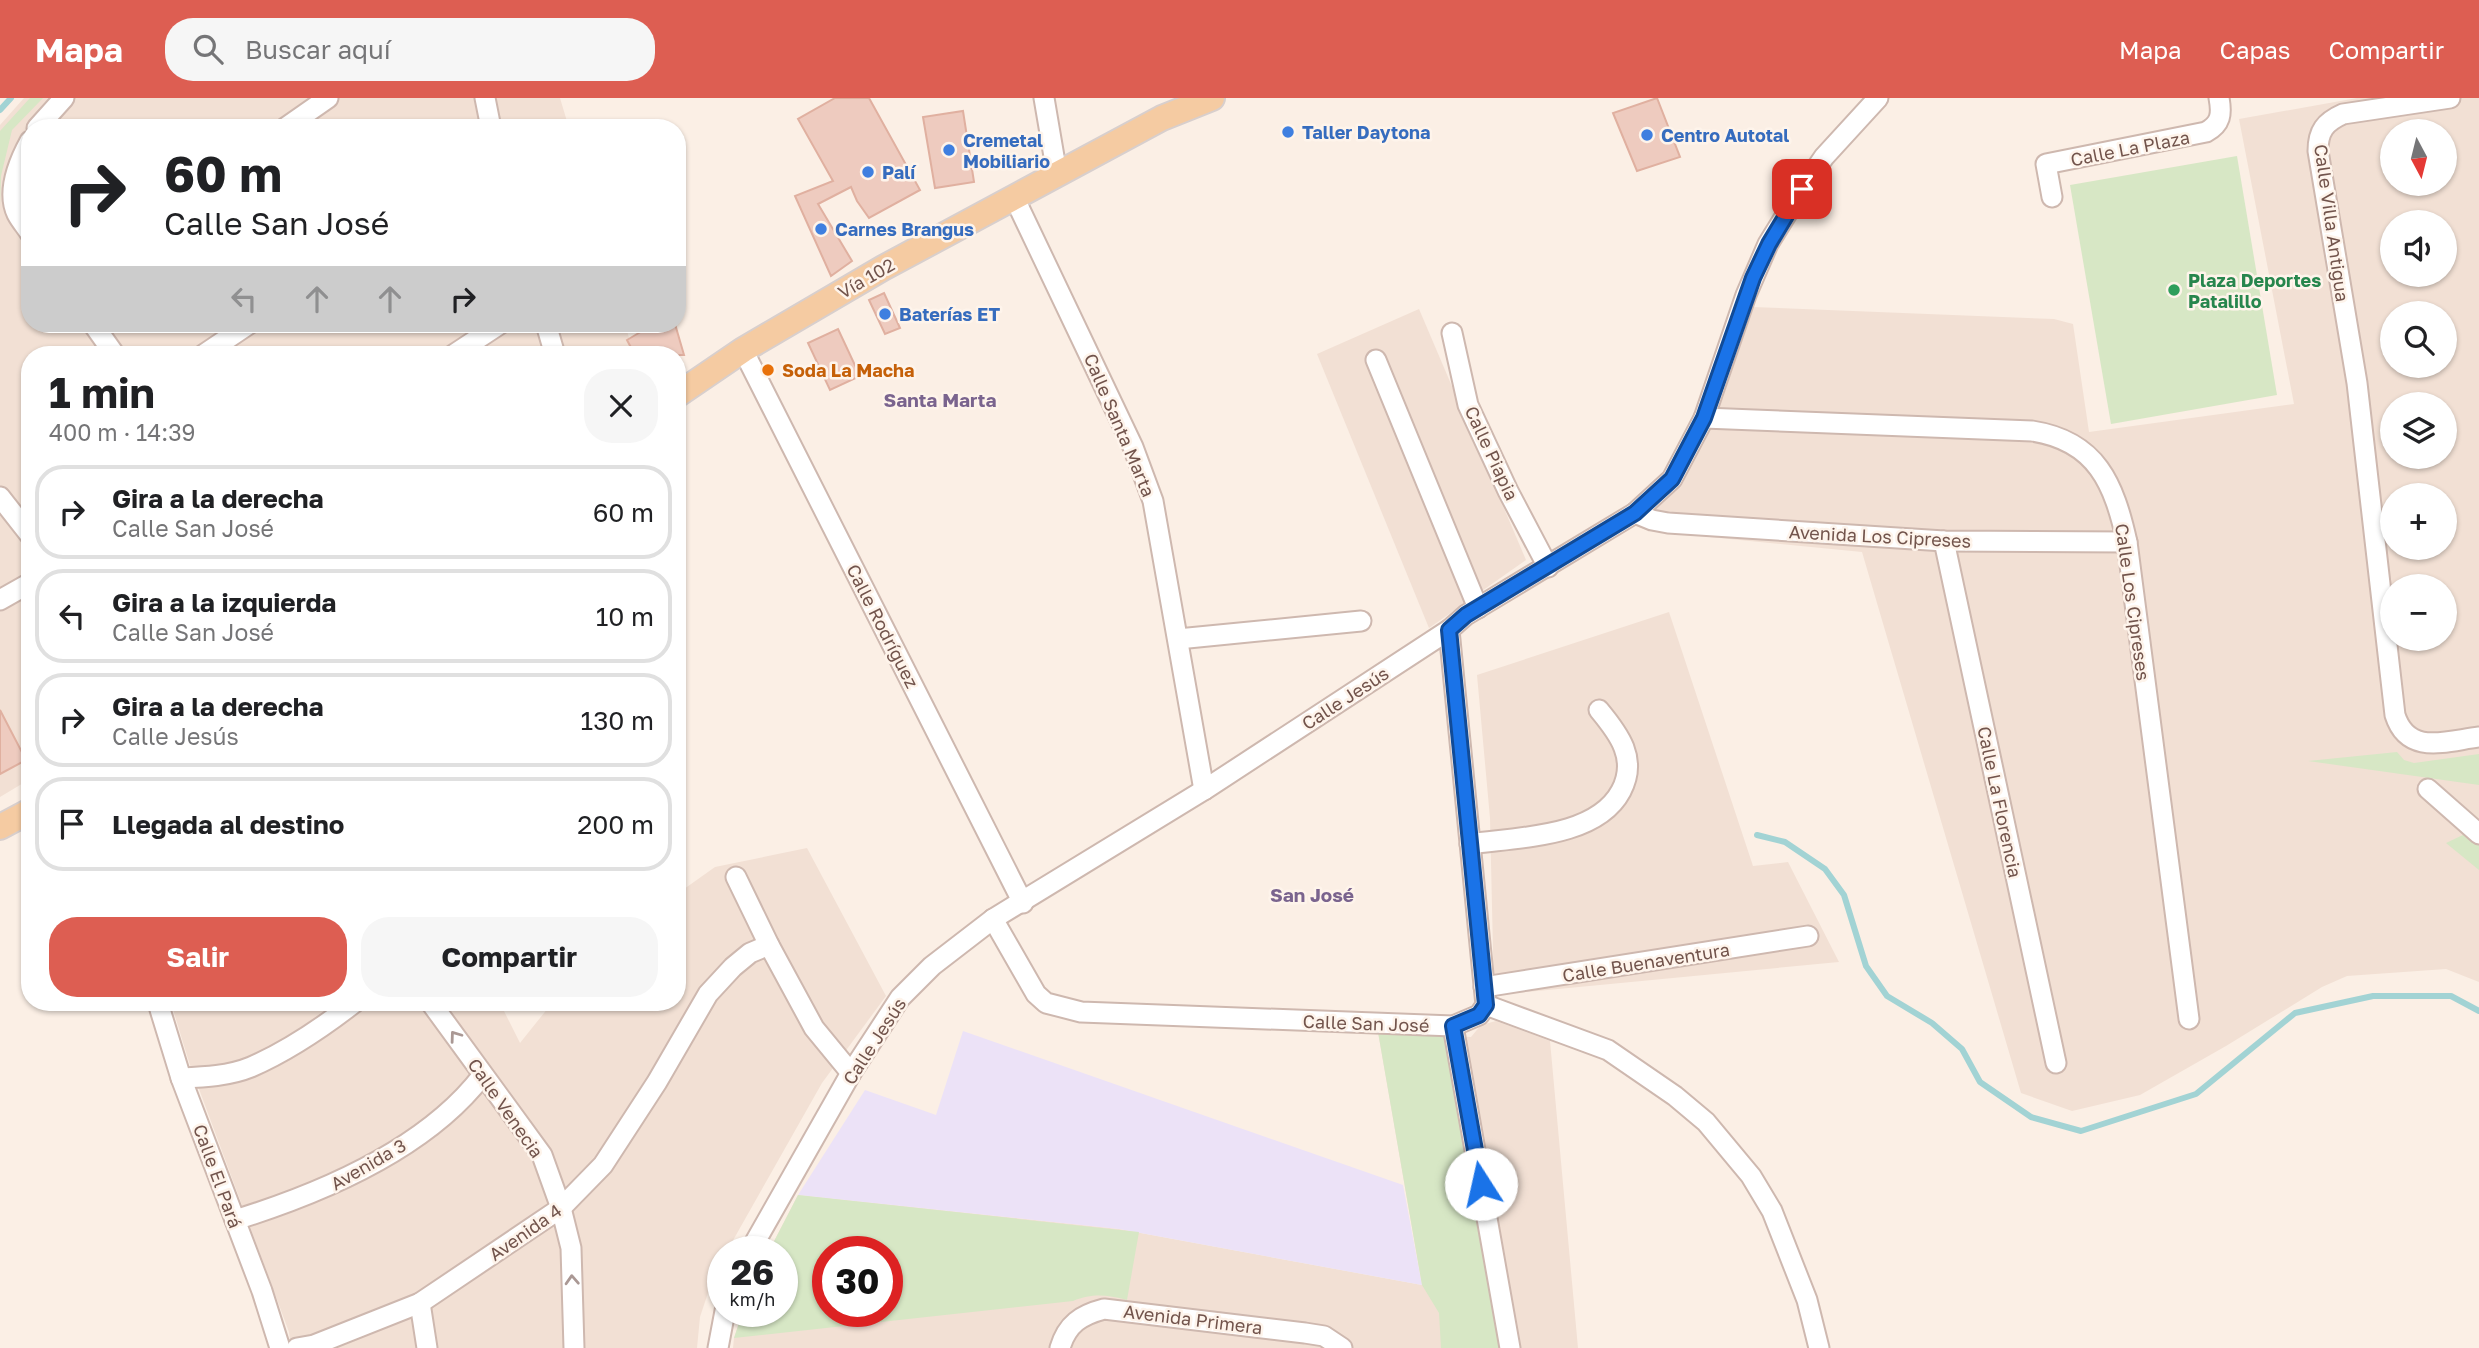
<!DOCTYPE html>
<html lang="es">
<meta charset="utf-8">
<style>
:root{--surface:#fff;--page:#f6f6f6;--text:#202124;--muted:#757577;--line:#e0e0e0;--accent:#dd5e52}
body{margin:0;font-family:"Golos Text",sans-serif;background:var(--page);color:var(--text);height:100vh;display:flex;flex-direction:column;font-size:26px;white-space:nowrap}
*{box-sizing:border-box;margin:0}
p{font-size:23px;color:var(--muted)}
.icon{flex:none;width:38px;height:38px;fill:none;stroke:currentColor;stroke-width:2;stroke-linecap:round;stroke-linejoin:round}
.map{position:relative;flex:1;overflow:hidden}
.panel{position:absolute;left:21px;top:248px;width:665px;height:665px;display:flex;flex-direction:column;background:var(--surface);border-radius:28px;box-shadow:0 2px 5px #0004}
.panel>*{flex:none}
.banner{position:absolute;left:21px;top:21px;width:665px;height:214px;border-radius:28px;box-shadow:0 2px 5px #0004;background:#fff;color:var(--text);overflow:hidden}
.needle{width:46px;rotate:173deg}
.buttons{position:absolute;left:2380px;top:21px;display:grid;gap:14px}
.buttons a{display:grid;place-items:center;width:77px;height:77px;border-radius:50%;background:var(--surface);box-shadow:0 2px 5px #0004;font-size:35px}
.speed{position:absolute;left:707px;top:1138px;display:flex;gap:14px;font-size:35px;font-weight:700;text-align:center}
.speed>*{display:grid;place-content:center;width:91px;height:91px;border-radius:50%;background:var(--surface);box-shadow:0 2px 5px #0004;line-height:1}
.speed small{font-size:18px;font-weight:400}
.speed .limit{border:10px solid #d22;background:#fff;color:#111}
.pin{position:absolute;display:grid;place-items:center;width:60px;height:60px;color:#fff;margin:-30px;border-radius:14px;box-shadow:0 4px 10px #0006}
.me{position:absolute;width:77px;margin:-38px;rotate:350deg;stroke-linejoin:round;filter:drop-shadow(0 0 5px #0008)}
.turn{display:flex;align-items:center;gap:24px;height:147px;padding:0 28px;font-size:32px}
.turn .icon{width:91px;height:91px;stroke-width:2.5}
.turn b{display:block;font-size:49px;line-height:60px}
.lanes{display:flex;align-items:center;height:66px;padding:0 28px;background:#0003;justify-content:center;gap:35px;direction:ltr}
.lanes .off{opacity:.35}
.round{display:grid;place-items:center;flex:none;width:74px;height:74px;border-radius:28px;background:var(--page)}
.head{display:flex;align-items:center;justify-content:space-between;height:119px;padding:0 28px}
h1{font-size:42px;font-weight:700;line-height:52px}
.button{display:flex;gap:14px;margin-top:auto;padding:14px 28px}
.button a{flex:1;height:80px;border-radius:28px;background:var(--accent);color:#fff;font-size:28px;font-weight:700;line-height:80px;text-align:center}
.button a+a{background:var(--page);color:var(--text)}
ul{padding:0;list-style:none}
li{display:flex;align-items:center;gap:21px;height:94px;margin:0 14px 10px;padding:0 14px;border:4px solid var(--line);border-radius:28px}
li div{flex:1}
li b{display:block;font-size:26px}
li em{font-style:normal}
header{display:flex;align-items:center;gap:42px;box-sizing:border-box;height:98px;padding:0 35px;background:var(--accent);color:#fff}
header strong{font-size:33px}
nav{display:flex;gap:38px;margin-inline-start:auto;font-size:24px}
.search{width:490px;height:63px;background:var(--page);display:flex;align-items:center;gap:18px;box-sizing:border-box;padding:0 24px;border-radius:28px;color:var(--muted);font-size:26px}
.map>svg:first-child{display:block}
.residential{fill:#f2e0d4;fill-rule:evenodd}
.education{fill:#ece2f7}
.green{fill:#d7e7c5;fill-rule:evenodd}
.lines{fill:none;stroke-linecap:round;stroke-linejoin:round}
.stream{stroke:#a2d3d4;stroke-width:6}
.building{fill:#eecbbf;stroke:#e0b0a0;stroke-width:2}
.minor-casing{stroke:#ceb8af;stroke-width:23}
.major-casing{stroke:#d8cfcd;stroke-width:28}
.minor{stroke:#fff;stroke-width:19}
.major{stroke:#f5cba2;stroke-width:24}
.oneway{stroke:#aa9894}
.route-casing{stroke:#114b97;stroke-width:18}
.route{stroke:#1a73e8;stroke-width:12}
.shop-dot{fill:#3f7fe0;stroke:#fef4eb;stroke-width:2.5}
.leisure-dot{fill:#2e9e5b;stroke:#fef4eb;stroke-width:2.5}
.food-dot{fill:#e8710a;stroke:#fef4eb;stroke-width:2.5}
.labels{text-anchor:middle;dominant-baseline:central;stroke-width:5;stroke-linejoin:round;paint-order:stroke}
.shop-label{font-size:18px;font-weight:bold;fill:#366cbe;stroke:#fef4eb;text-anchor:start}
.street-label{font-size:18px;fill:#72544c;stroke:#fef4eb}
.leisure-label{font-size:18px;font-weight:bold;fill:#27864d;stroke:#fef4eb;text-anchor:start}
.food-label{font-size:18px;font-weight:bold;fill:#c56008;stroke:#fef4eb;text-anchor:start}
.neighbourhood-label{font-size:19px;font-weight:bold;fill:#7a648e;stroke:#fef4eb}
</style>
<header>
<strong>Mapa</strong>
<div class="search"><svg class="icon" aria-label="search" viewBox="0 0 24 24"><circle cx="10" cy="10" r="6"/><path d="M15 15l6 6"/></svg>Buscar aquí</div>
<nav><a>Mapa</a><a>Capas</a><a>Compartir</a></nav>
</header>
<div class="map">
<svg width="2479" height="1250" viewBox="0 0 2479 1250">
<rect width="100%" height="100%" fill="#fbefe5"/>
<g class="residential">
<polygon points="24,0 560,0 569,30 30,30 30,226 625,226 634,257 30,257 30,681 0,699 0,27"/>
<path d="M2357 0H2479V884L2446 871 2347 878 2322 889 2226 948 2140 997 2072 1013 2021 995 1862 454 1649 433 1637 428 1681 388 1723 300 1752 209 2054 221 2073 226 2089 334 2294 306 2239 21ZM2392 33H2445V86H2392ZM2392 124H2445V177H2392ZM2392 215H2445V268H2392ZM2392 306H2445V359H2392ZM2392 397H2445V450H2392ZM2392 488H2445V541H2392Z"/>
<polygon points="1419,211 1526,462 1429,530 1317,256"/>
<polygon points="1669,514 1753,768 1788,764 1839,864 1494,897 1490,720 1477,577"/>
<polygon points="807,750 886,898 822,985 727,1153 723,1153 723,1160 716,1171 700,1219 697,1250 291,1250 289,1234 189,964 171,905 500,905 520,945 552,905 677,905 677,796 715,769"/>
<path d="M1496 923 1550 943 1578 1250H733L734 1240 743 1213H782V1153H769L798 1097 1119 1131 1422 1187 1378 934 1471 939 1481 927ZM828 1153H887V1213H828Z"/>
</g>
<polygon class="education" points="963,933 1403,1087 1422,1187 1119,1131 798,1097 865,992 936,1017"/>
<g class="green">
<polygon points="30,0 43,0 12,32 1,78 0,108 0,33"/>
<polygon points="2237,58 2277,297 2111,326 2070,87"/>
<polygon points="2397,654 2404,662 2414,665 2479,656 2479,687 2308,663"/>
<polygon points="2465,736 2479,747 2479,772 2446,745"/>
<polygon points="1378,934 1444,938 1448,946 1500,1250 1441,1250 1439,1215 1422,1187"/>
<path d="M798 1097 1139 1134 1127 1202C1107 1197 1093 1195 1073 1203L734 1240 743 1213H782V1153H769ZM887 1153V1213H828V1153Z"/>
</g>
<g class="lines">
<g class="stream">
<polyline points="0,12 11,0"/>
<polyline points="1757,737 1785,744 1825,771 1844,797 1866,868 1887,898 1932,925 1962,951 1980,984 2031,1019 2081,1033 2196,996 2295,915 2373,898 2451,898 2479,913"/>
</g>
</g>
<g class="building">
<polygon points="835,0 869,0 920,92 869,120 857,103 851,89 818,106 852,163 831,178 795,98 833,83 798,21"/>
<polygon points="1657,0 1680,59 1637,73 1613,15"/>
<polygon points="963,13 974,84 935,90 923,19"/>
<polygon points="884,195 900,230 885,236 869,202"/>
<polygon points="654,226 675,226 684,257 635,257 627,242"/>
<polygon points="838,231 860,278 830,292 808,245"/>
<polygon points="0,612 26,662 0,676"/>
</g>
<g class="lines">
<g class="minor-casing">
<g id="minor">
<polyline points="485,0 491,30"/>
<polyline points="1044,0 1057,76"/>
<path d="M2450 0 2343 16C2325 24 2318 33 2318 53L2357 285 2395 617C2408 658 2446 643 2479 639"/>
<polyline points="37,30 64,0"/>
<polyline points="285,30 328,0"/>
<path d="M30 43C19 63 6 93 17 116 20 122 26 129 30 135"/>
<polyline points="1014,99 1133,349 1153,403 1204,692"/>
<path d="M2052 99 2046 66 2206 34C2221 26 2222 16 2219 0"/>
<polyline points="93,226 115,257"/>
<polyline points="546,226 555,257"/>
<polyline points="1452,235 1468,307 1508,393 1548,469"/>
<polyline points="743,252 1023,805"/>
<polyline points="203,257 249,226"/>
<polyline points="453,257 500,226"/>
<polyline points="1376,262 1478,510"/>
<path d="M1704 320 2032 333C2097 343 2114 386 2127 444L2189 921"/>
<polyline points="0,399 30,437"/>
<polyline points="1635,415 1652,422 1668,425 1944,443 2127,444"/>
<polyline points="1944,443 2056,965"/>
<polyline points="0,502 30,485"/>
<polyline points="1178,541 1361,523"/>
<polyline points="2428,691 2479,736"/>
<path d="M1470 746C1517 739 1596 740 1621 693 1638 661 1619 636 1599 612"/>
<polyline points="736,779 769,847 814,930 851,975"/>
<polyline points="993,821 1036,896 1046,905 1081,914 1453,928 1479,917 1486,907 1449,532"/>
<polyline points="1484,889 1808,838"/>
<polyline points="158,905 181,980 262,1193 280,1250"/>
<polyline points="431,905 542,1057 561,1110 571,1150 574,1250"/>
<polyline points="1486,907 1608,952 1675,998 1706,1024 1751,1078 1772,1113 1807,1202 1819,1250"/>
<polyline points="1453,928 1510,1250"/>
<path d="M181 980C205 979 229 978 251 969 288 953 323 929 354 905"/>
<path d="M235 1122C322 1095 425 1052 482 978"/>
<polyline points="750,1153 851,975 900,900 932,868 993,821 1204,692 1449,532 1466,517 1635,415 1672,381 1704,320 1746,197 1768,146 1802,91 1824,59 1878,0"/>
<polyline points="420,1205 427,1250"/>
<polyline points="297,1250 314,1247 420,1205 561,1110 603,1067 657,984 708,896 733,869 750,855 769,847"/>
<polyline points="718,1250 725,1213"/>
<path d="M1060 1250C1067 1226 1081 1217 1104 1211L1305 1235 1324 1238 1342 1250"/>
</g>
</g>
<g class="major-casing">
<g id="major">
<polyline points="677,297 743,252 883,170 1162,20 1212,0"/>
<polyline points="0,729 30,713"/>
</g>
</g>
<use href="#minor" class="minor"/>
<use href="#major" class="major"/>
</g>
<defs><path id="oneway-chevron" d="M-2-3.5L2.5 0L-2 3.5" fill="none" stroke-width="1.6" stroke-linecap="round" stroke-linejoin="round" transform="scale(1.75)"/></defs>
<g class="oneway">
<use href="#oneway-chevron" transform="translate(455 938) rotate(-126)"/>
<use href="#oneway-chevron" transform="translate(572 1182) rotate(-93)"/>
</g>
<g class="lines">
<g class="route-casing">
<polyline id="route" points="1481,1086 1453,928 1479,917 1486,907 1449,532 1466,517 1635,415 1672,381 1704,320 1753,180 1769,146 1802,91"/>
</g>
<use href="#route" class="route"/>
</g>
<g class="shop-dot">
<circle cx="1288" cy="34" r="7"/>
<circle cx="1647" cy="37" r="7"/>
<circle cx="949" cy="52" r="7"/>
<circle cx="868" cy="74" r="7"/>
<circle cx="821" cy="131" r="7"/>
<circle cx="885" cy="216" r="7"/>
</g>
<circle class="leisure-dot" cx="2174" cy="192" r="7"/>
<circle class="food-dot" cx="768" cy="272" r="7"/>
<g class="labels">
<g class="shop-label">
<text x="1302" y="34">Taller Daytona</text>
<text x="1661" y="37">Centro Autotal</text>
<text x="963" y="42">Cremetal<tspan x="963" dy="21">Mobiliario</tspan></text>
<text x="882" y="74">Palí</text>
<text x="835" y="131">Carnes Brangus</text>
<text x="899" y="216">Baterías ET</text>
</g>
<g class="street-label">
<text transform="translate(2130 50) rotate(-11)">Calle La Plaza</text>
<text transform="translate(2332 125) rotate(82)">Calle Villa Antigua</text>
<text transform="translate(866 180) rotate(-30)">Vía 102</text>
<text transform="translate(1120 327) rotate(67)">Calle Santa Marta</text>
<text transform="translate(1492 355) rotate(65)">Calle Piapia</text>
<text transform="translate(1880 438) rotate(3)">Avenida Los Cipreses</text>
<text transform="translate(2133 504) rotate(82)">Calle Los Cipreses</text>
<text transform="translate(883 528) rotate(63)">Calle Rodríguez</text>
<text transform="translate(1345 600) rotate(-33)">Calle Jesús</text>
<text transform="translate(2000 704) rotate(78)">Calle La Florencia</text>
<text transform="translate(1646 864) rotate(-9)">Calle Buenaventura</text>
<text transform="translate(1366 925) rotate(2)">Calle San José</text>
<text transform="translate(874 943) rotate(-57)">Calle Jesús</text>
<text transform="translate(506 1010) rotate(55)">Calle Venecia</text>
<text transform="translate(368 1066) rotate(-30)">Avenida 3</text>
<text transform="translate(218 1078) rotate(70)">Calle El Pará</text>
<text transform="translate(525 1134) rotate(-35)">Avenida 4</text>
<text transform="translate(1193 1221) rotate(7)">Avenida Primera</text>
</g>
<g class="leisure-label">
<text x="2188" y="182">Plaza Deportes<tspan x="2188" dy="21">Patalillo</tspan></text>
</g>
<g class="food-label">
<text x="782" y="272">Soda La Macha</text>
</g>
<g class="neighbourhood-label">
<text x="940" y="301">Santa Marta</text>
<text x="1312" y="796">San José</text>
</g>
</g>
</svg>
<div class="buttons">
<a><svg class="needle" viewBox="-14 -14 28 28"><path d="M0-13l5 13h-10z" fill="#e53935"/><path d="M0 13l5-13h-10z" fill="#757577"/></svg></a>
<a><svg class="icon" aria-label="sound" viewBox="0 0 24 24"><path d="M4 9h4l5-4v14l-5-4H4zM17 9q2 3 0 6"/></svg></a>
<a><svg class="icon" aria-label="search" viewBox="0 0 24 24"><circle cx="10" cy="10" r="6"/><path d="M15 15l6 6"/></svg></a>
<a><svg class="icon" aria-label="layers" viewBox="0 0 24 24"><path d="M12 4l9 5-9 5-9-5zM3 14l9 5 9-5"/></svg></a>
<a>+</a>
<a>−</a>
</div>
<div class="speed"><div>26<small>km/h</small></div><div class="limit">30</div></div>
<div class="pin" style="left:1802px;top:91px;background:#d93025"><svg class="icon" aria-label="arrive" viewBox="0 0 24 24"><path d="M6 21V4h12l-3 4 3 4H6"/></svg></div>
<svg class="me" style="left:1481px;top:1086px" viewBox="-20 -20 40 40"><circle r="19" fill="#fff"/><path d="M0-13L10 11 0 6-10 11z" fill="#1a73e8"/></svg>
<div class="banner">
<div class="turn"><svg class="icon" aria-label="right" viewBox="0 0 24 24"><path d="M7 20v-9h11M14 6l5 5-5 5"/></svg><div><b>60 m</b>Calle San José</div></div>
<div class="lanes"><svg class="icon off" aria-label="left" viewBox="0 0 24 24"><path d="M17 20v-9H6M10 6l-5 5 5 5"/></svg><svg class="icon off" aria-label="ahead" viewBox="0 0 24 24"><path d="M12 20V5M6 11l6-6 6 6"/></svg><svg class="icon off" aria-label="ahead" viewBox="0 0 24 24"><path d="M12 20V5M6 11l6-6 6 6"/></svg><svg class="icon" aria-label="right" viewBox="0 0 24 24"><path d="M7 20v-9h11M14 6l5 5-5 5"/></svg></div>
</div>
<section class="panel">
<div class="head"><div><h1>1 min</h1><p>400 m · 14:39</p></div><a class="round"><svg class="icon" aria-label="close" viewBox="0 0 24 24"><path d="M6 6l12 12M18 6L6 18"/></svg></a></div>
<ul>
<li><svg class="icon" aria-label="right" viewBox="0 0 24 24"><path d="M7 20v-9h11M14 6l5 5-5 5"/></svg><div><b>Gira a la derecha</b><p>Calle San José</p></div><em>60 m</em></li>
<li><svg class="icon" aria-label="left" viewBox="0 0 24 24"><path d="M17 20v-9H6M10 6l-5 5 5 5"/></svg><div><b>Gira a la izquierda</b><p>Calle San José</p></div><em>10 m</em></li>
<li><svg class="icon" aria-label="right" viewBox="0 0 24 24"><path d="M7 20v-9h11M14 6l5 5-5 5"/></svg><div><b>Gira a la derecha</b><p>Calle Jesús</p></div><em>130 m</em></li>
<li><svg class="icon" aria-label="arrive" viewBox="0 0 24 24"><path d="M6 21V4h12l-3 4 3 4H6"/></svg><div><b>Llegada al destino</b></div><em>200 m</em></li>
</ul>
<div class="button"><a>Salir</a><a>Compartir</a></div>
</section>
</div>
